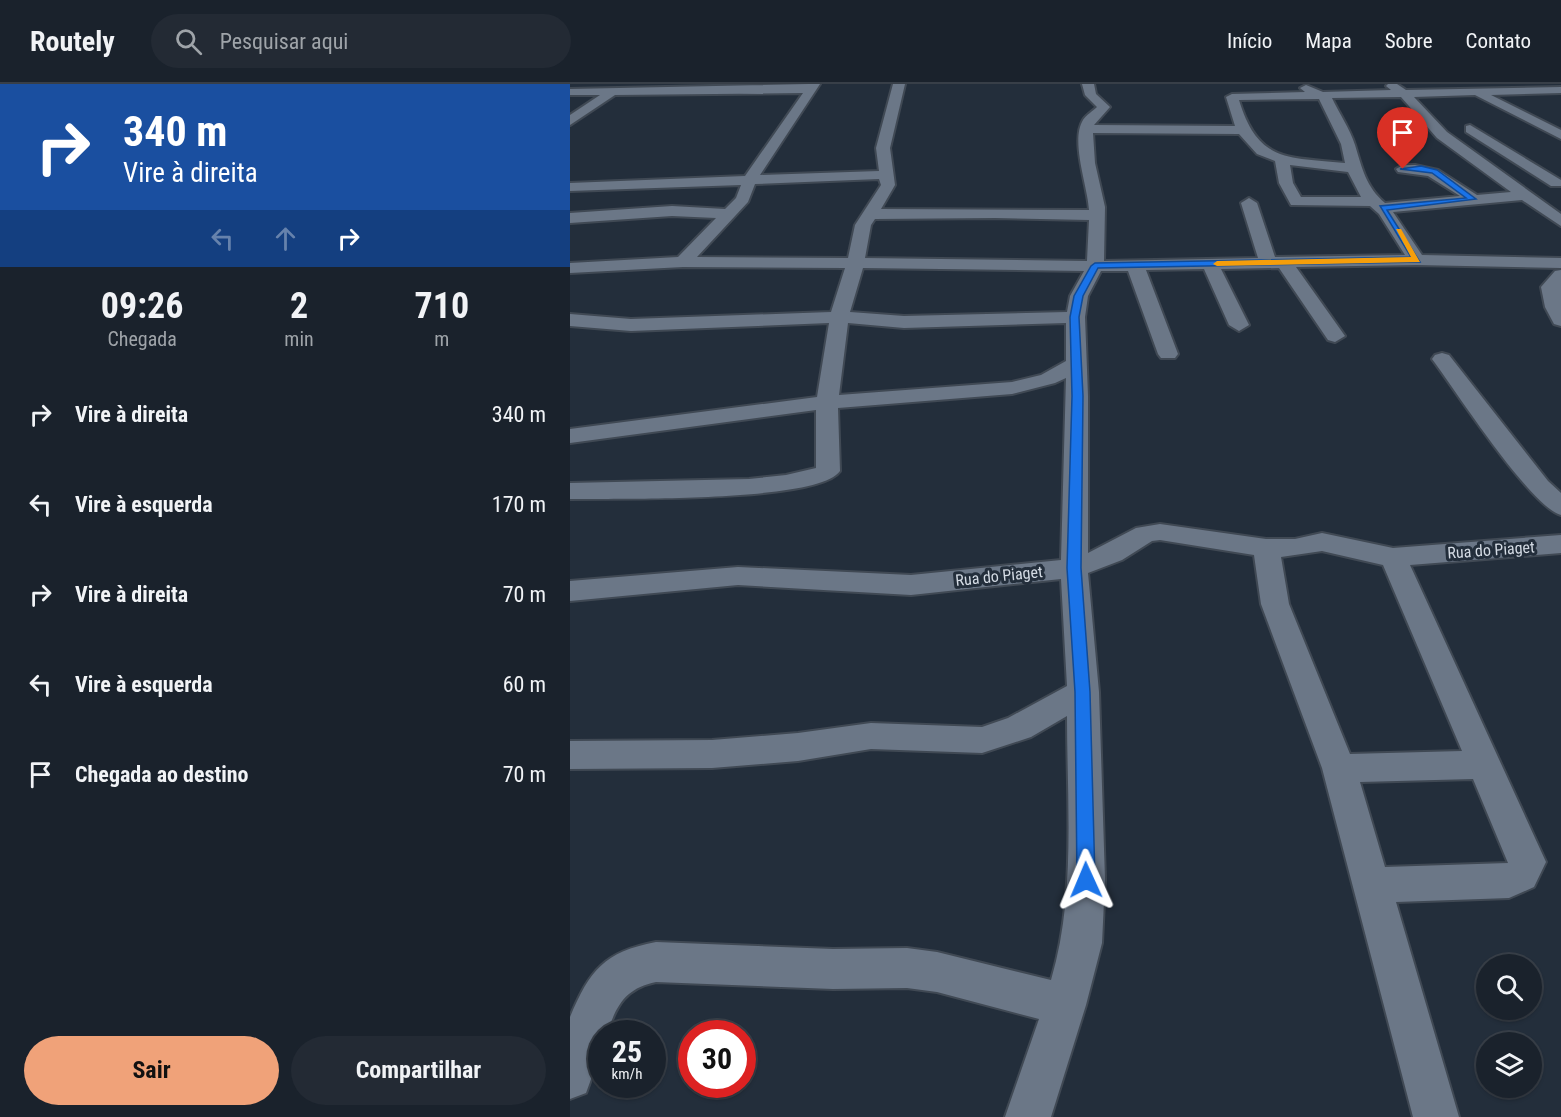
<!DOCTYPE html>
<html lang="pt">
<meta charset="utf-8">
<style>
:root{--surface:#1a222c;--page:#232a34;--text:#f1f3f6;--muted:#9fa4a9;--line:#383f48;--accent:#f0a279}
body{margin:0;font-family:"Roboto Condensed",sans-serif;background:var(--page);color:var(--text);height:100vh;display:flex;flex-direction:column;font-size:22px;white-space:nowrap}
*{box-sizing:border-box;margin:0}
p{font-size:20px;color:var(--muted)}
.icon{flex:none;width:33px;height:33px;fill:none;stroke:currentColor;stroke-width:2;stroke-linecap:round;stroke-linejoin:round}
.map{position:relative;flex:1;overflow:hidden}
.details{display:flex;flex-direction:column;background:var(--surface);width:570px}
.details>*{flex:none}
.hud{background:#1a4fa0;color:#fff;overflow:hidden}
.fabs{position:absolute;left:906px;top:870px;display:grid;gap:12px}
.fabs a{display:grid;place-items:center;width:66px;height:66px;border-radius:50%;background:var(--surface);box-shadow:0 2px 4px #0004,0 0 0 2px var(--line);font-size:30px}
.speed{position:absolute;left:18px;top:936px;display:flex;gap:12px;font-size:30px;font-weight:700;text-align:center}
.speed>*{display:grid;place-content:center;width:78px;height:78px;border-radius:50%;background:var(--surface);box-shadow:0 2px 4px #0004,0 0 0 2px var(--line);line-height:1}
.speed small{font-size:15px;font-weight:400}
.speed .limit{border:9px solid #d22;background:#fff;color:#111}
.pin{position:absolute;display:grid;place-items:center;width:51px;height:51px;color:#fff;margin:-62px -26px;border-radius:50% 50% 50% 0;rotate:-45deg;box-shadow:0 0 6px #0007}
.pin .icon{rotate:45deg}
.me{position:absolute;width:66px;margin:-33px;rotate:359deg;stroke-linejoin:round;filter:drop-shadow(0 0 4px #0008)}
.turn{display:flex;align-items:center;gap:21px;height:126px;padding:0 24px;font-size:27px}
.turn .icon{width:78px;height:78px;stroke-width:2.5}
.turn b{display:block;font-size:42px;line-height:51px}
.lanes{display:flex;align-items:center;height:57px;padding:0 24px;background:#0003;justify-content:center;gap:30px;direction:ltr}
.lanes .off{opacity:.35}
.eta{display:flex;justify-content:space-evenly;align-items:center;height:102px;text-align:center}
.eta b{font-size:36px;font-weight:700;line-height:42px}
.button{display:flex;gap:12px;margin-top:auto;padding:12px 24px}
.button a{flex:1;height:69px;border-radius:36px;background:var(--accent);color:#111;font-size:24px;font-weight:700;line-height:69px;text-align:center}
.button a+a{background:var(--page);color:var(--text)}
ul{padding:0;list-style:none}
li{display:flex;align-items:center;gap:18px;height:90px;padding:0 24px}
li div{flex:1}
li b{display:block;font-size:22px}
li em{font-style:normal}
header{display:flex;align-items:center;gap:36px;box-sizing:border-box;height:84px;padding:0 30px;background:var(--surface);border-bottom:2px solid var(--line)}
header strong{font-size:28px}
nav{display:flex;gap:33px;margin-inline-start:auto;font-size:21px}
.search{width:420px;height:54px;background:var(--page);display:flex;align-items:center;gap:15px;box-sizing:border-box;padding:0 21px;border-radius:33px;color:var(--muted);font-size:22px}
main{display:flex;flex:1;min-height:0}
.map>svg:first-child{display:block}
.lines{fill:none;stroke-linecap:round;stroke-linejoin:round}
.minor-casing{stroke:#404954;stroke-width:4}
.minor{fill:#6b7787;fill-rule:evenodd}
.route{fill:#1a73e8;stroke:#114b97;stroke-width:1.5}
.slow{fill:#f59e0b}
.labels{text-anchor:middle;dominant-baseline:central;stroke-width:6;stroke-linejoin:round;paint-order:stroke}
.street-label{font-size:16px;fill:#d4dbe4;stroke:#232e3b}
</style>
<header>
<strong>Routely</strong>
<div class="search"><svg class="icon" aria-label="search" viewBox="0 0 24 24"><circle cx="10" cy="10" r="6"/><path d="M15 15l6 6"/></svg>Pesquisar aqui</div>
<nav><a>Início</a><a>Mapa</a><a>Sobre</a><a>Contato</a></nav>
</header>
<main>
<section class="details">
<div class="hud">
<div class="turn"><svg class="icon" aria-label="right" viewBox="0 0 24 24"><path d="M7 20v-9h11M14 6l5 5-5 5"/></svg><div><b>340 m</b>Vire à direita</div></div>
<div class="lanes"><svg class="icon off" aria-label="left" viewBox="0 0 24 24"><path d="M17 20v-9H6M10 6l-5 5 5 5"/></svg><svg class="icon off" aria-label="ahead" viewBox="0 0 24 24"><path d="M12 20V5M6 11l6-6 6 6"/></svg><svg class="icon" aria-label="right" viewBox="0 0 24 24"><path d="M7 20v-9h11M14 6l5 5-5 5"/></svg></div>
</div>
<div class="eta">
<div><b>09:26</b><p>Chegada</p></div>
<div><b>2</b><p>min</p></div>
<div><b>710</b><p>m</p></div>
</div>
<ul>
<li><svg class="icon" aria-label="right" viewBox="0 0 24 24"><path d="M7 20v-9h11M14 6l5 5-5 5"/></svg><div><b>Vire à direita</b></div><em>340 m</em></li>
<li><svg class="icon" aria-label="left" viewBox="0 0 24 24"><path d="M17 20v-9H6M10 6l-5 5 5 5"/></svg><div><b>Vire à esquerda</b></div><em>170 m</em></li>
<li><svg class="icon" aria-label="right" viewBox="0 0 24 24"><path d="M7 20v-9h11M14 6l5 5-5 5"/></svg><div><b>Vire à direita</b></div><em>70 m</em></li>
<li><svg class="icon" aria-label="left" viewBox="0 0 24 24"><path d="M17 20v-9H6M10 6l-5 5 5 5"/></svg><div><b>Vire à esquerda</b></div><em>60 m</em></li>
<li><svg class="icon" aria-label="arrive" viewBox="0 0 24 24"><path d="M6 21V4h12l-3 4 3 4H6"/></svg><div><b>Chegada ao destino</b></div><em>70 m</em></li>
</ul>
<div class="button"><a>Sair</a><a>Compartilhar</a></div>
</section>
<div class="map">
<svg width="991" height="1033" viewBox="0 0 991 1033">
<rect width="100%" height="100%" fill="#232e3b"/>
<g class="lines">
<g class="minor-casing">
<g id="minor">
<path d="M238 0H250L190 91 309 87 306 64 323 0H335L320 64 325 101 311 125 519 126C518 103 500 57 513 36 516 31 523 27 527 23L515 11 512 0H524L526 10 540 23 524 41 665 42 656 13 662 10 735 8 730 4 736 1 753 8 821 6 816 2 818 0H827L836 6 991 3V9L921 11 991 46V55L905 11 844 13 877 48 991 130V142L952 116 823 128 852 171 991 174V184L847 181 726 183 775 252 765 258 758 256 709 184 651 185 679 241 669 247 659 241 634 185 576 186 608 270 605 274H591L588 270 558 187H531L518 212 515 233 518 312V469L566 444 590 440 696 455H725L752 449 823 464 991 451V469L840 481 976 778 964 803 939 814 826 818 889 1033H843L752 684 691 520 684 471 590 456 582 457 552 476 518 489 529 608 535 796 532 859 516 921 481 1033H435L469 935 367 908 337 904 263 905 86 898C56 904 46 921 37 950H32V965L16 1009 0 1015V933C20 886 34 868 86 858L263 865 337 864 367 868 481 896C506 812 497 720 497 632L461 653 412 669 301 665 228 677 142 684 0 685V657L142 656 228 649 301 639 412 643 438 634 497 602 491 495 341 511 168 501 0 517V497L168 483 341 491 491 476 496 294 485 299 442 310 268 324 270 387C248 419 44 414 0 415V399L179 395 216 391 246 384V326L0 359V345L247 313 259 239 61 247 0 242V230L61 235 261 228 275 184 113 183 0 189V179L108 173 146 134 102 132 0 139V129L102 122 155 125 166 114 171 101 0 107V99L175 92 233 9 45 11 0 41V31L30 11H0V5ZM831 13 867 54 941 108 907 111 868 86 845 81H833L826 85 828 88 858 92 890 112 815 119C796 103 792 84 785 61 780 45 769 29 762 14ZM749 15 771 60 775 79C718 73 688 79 669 16ZM523 49 669 50 687 70 705 77 709 99 721 121 800 122 809 130 835 171 705 173 687 119 679 114 671 119 688 174 534 177 535 123 525 79ZM720 81 778 88 791 113H731L723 99ZM309 95 311 101 285 141 278 174 127 173 178 118 185 100ZM425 134 519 136 517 177 295 174 301 141 305 135ZM293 184 514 187 500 212 497 228 334 232 280 228ZM278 239 334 244 496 239V277L471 291 442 298 269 311ZM752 467 813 481 892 667 780 670 719 520 711 473ZM903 695 938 779 815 783 790 698Z"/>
<polygon points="900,41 991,96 991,102 981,102 896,48 896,42"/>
<polygon points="991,186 991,242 984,240 975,223 971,203 985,187"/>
<path d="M872 269 879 271 978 397 991 409V431C961 423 887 309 865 279L862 275 865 271Z"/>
</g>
</g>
<use href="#minor" class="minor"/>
</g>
<polygon class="route" points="851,82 867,86 906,115 817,126 850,178 528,184 513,212 509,233 513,312 511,484 520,608 525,796 522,802 516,804 509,802 507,796 505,608 497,484 502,312 500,233 504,212 521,182 525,179 841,173 810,122 896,114 862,89 830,85"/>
<polygon class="slow" points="826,145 831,145 850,178 647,182 643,180 647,177 841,173"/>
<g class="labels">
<g class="street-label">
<text transform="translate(921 466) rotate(-4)">Rua do Piaget</text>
<text transform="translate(429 492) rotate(-6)">Rua do Piaget</text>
</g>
</g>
</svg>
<div class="fabs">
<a><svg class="icon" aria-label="search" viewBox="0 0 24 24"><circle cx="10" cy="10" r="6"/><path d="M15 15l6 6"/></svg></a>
<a><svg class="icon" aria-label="layers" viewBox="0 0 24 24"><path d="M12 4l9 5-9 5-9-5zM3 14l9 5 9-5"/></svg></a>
</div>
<div class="speed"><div>25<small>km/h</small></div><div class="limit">30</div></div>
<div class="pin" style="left:833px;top:85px;background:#d93025"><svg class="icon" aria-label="arrive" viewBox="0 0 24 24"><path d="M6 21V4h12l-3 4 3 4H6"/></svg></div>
<svg class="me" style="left:516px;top:796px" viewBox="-20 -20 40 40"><path d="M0-17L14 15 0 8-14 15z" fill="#1a73e8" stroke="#fff" stroke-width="4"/></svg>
</div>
</main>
